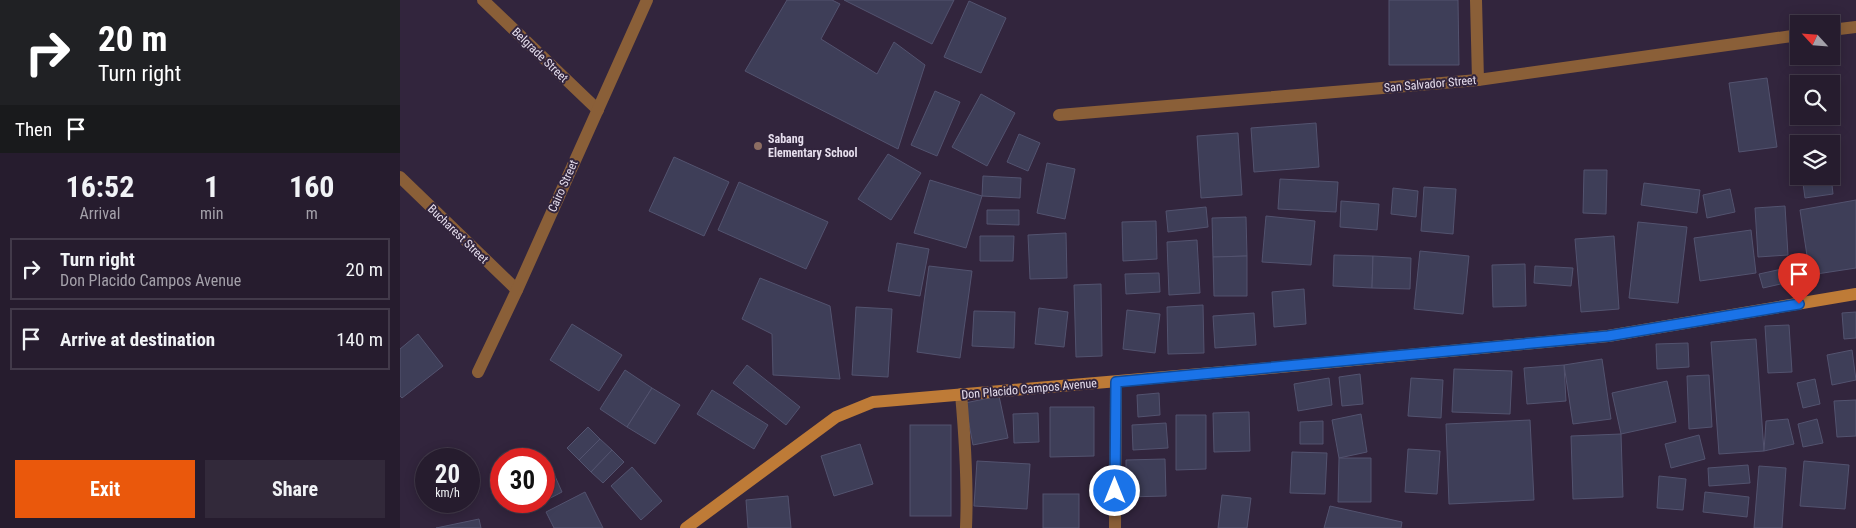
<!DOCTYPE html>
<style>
:root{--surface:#261c2e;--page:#32293a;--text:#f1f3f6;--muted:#a4a1aa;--line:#423a4a;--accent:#ea580c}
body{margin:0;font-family:"Roboto Condensed",sans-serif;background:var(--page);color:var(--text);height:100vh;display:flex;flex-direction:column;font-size:19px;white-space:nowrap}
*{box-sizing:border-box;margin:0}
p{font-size:16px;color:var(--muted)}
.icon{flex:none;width:28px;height:28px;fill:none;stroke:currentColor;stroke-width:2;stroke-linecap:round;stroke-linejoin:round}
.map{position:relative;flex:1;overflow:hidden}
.drawer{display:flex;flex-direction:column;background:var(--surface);width:400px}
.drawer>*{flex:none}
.top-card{background:#202124;color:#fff;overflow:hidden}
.needle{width:32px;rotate:296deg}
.tools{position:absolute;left:1390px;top:15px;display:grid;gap:10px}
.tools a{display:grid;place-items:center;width:50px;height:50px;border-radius:0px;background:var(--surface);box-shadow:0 2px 12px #0003,0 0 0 1px var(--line);font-size:25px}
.speed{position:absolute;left:15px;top:448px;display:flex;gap:10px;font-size:25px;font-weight:700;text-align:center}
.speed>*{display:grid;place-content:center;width:65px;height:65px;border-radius:50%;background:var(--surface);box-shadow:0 2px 12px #0003,0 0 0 1px var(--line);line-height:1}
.speed small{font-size:12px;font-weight:400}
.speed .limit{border:8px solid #d22;background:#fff;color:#111}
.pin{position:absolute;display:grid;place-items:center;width:42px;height:42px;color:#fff;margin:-51px -21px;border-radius:50% 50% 50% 0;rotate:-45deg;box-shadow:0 0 5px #0007}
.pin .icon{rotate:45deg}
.me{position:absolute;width:55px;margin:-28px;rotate:0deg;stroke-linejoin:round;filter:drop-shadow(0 0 4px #0008)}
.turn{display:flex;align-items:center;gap:18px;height:105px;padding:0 15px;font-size:22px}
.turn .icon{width:65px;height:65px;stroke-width:2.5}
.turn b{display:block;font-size:35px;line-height:42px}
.then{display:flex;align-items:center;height:48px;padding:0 15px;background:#0003;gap:10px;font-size:19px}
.eta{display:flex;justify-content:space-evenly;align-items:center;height:85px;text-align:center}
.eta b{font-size:30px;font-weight:700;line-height:35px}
.action{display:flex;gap:10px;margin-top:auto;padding:10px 15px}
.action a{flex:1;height:58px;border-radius:0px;background:var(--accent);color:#fff;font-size:20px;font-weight:700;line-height:58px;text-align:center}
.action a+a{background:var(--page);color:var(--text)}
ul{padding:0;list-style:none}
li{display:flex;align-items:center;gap:15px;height:62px;margin:0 10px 8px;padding:0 5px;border:2px solid var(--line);border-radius:0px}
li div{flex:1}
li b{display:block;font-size:19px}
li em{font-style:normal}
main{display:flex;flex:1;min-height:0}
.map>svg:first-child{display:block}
.building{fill:#3e3e58;stroke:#53536f}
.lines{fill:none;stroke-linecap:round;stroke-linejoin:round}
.street{stroke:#8a5f38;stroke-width:12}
.secondary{stroke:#be7b37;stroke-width:12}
.route-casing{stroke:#114b97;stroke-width:12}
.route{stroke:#1a73e8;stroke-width:9}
.education-dot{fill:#8d6e63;stroke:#32253d;stroke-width:2}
.labels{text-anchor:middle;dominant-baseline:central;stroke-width:4;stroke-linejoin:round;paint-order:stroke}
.street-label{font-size:12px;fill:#e6deed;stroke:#32253d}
.poi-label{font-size:12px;font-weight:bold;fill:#e6deed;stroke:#32253d;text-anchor:start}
</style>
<main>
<section class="drawer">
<div class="top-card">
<div class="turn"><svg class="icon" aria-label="right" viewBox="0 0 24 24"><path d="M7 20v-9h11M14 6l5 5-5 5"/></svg><div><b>20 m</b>Turn right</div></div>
<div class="then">Then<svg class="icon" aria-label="arrive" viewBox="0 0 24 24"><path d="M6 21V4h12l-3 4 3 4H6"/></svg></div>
</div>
<div class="eta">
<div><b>16:52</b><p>Arrival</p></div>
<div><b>1</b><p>min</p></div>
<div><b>160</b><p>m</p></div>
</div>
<ul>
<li><svg class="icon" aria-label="right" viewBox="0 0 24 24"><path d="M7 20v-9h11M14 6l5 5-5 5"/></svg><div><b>Turn right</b><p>Don Placido Campos Avenue</p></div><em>20 m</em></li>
<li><svg class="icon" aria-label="arrive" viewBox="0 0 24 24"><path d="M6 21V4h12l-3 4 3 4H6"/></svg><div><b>Arrive at destination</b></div><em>140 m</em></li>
</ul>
<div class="action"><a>Exit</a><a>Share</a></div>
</section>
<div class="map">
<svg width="1456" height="528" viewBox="0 0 1456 528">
<rect width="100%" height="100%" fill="#32253d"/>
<g class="building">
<polygon points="387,0 432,0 440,4 421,39 477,74 494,42 525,65 498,149 345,71"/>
<polygon points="444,0 554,0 532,44"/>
<polygon points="989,0 1058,0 1059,65 989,65"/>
<polygon points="569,1 606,18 581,73 544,57"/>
<polygon points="1367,78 1377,147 1339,152 1329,83"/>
<polygon points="535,91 560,102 537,156 511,145"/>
<polygon points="581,94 615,113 587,166 552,147"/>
<polygon points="916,123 919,167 854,172 851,128"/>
<polygon points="838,133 842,195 801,198 797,136"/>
<polygon points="619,134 640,143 628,171 607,162"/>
<polygon points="488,154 521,173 491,220 458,199"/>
<polygon points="274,157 329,182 304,236 249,211"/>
<polygon points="647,163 675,169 665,219 637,213"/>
<polygon points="1184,170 1207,170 1206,214 1183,213"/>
<polygon points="583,176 621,178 620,198 582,196"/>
<polygon points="1402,176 1431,176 1433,194 1405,198"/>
<polygon points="880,179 938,182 936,212 878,209"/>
<polygon points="530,180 582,196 566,248 514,233"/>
<polygon points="339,182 428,222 406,269 318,230"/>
<polygon points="1244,183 1300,190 1297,213 1241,205"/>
<polygon points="1024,187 1056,189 1053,234 1021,231"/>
<polygon points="993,188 1018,191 1016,217 991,214"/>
<polygon points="1330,189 1335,212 1307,218 1303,195"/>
<polygon points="1456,200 1456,268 1410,275 1400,210"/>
<polygon points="941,201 979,204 977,230 940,227"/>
<polygon points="1385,206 1388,255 1358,257 1355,208"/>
<polygon points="806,207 808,227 768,232 766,211"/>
<polygon points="587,210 619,210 619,225 587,224"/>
<polygon points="866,216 915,221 911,265 862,262"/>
<polygon points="846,217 847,256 813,257 812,218"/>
<polygon points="756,221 757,259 723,261 722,222"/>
<polygon points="1238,222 1287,227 1278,303 1229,298"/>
<polygon points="1351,230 1356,273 1300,281 1294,238"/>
<polygon points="666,233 667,278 630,279 628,235"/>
<polygon points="580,236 614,236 613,261 580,261"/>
<polygon points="1214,236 1219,309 1181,312 1175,239"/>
<polygon points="797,240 800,293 769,295 767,242"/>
<polygon points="497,243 529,249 520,296 488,291"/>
<polygon points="1020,251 1069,256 1063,314 1014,309"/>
<polygon points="934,255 973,256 972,288 933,286"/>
<polygon points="847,256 847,296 814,296 813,257"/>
<polygon points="973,256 1011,258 1010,289 972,288"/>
<polygon points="1125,264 1126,306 1093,307 1092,265"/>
<polygon points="529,266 572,271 560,358 517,352"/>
<polygon points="1135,266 1173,268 1171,286 1134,283"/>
<polygon points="1382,269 1385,283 1363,288 1359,274"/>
<polygon points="759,273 760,292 726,294 725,274"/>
<polygon points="360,278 430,306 440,379 373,375 372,334 342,319"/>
<polygon points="701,284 702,356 676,357 674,285"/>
<polygon points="904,289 906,324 874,327 872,292"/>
<polygon points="803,305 804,353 768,354 767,307"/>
<polygon points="456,307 492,309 488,377 452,375"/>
<polygon points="639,308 668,312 664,347 635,344"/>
<polygon points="727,310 760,314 755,353 723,349"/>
<polygon points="574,311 615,312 614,348 572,346"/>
<polygon points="1456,312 1456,338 1444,339 1442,313"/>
<polygon points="854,313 856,345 815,348 813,316"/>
<polygon points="172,324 222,355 199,391 150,360"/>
<polygon points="1389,325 1392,372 1368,373 1365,326"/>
<polygon points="18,334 43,366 2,398 0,396 0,349"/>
<polygon points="1356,339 1364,451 1319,454 1311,342"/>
<polygon points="1288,343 1289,367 1257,369 1256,344"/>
<polygon points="1452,350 1456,380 1432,385 1427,355"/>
<polygon points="1202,359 1211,419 1173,424 1164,365"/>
<polygon points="347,365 400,407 386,425 333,383"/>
<polygon points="1164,365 1166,401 1127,404 1124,368"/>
<polygon points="1054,369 1112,371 1110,414 1052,412"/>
<polygon points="225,370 252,388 227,427 200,409"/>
<polygon points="960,374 963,404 942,406 939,377"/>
<polygon points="1309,375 1312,427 1289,429 1287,376"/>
<polygon points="929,378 932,405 898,411 894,384"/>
<polygon points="1011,378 1043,380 1041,418 1008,416"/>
<polygon points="1415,379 1420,404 1403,408 1397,383"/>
<polygon points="1267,381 1276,422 1221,434 1212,393"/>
<polygon points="252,388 280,405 255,444 227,427"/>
<polygon points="312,390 368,425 354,449 297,414"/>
<polygon points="759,393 760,415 738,417 737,395"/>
<polygon points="599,396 608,438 573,445 565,403"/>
<polygon points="1456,400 1456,436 1437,437 1434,401"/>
<polygon points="650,407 694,407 694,456 650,457"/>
<polygon points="849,412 850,451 814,452 813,413"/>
<polygon points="638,413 639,442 614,443 613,414"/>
<polygon points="961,414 967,452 939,458 932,420"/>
<polygon points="776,415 806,415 806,469 776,470"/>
<polygon points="1388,419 1394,444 1364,451 1366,421"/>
<polygon points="1417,419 1423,443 1403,447 1398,424"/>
<polygon points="1130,420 1134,500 1049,504 1046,424"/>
<polygon points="923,421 923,444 900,444 900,422"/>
<polygon points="766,423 768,448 733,450 732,425"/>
<rect x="510" y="425" width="41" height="91"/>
<polygon points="188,427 200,439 179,460 167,448"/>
<polygon points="1221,434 1223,497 1173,499 1171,436"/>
<polygon points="1299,435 1305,459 1271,468 1265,444"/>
<polygon points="200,439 212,450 191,472 179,460"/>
<polygon points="460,444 473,484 434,496 421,456"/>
<polygon points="1008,449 1040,451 1037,494 1005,492"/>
<polygon points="212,450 224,462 203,483 191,472"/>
<polygon points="892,452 927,453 925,494 890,493"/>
<polygon points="939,458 971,458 971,502 938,502"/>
<polygon points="765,459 766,496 726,497 726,460"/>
<polygon points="577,461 630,464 627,509 574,506"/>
<polygon points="1404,461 1449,465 1445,509 1400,506"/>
<polygon points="1348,465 1350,483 1309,486 1308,468"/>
<polygon points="1359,466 1386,468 1382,528 1354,528"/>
<polygon points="151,467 162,492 137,505 136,501 144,501 144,471"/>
<polygon points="232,467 262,501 241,520 211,486"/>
<polygon points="1259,476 1286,479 1283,510 1257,508"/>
<polygon points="185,492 203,528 154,528 146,512"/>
<polygon points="1305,492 1349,497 1347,517 1303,512"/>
<rect x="643" y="494" width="36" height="34"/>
<polygon points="822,495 851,498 847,528 818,528"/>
<polygon points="388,496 391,528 348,528 346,500"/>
<polygon points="930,506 1002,522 1001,528 924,528"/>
<polygon points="79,519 81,528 36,528"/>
</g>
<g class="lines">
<g class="street">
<polyline points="83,0 198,110"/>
<polyline points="1076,0 1078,80"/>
<polyline points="1431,30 1456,27"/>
<polyline points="659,115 1078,80 1399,35"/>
<polyline points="0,177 117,290"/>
<polyline points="78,372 117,290 247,0"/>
<path d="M561 394C565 439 568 483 566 528"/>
<polyline points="715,528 716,382"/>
</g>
<polyline class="secondary" points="286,528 436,417 473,402 859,369 1208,336 1456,294"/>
</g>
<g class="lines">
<g class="route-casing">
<polyline id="route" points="715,491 716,382 1208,336 1399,304"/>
</g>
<use href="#route" class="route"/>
</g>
<circle class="education-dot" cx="358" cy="146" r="5"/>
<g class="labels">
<g class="street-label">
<text transform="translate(140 55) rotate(44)">Belgrade Street</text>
<text transform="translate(1030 84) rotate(-5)">San Salvador Street</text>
<text transform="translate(163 186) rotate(-66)">Cairo Street</text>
<text transform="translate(58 234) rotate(44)">Bucharest Street</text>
<text transform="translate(629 389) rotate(-5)">Don Placido Campos Avenue</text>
</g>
<g class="poi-label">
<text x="368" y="139">Sabang<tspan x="368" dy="14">Elementary School</tspan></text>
</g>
</g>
</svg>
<div class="tools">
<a><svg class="needle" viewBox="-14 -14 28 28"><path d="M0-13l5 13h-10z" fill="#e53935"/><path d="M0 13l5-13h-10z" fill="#a4a1aa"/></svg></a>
<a><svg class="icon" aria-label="search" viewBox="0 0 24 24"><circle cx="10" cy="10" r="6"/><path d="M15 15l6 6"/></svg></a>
<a><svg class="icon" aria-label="layers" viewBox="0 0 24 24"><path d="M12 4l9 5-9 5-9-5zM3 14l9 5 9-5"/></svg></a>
</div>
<div class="speed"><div>20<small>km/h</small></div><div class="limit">30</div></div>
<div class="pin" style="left:1399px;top:304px;background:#d93025"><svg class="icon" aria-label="arrive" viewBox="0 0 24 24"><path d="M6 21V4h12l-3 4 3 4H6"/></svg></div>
<svg class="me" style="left:715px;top:491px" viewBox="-20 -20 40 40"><circle r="17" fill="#1a73e8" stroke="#fff" stroke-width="3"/><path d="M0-11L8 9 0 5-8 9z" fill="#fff"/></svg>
</div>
</main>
